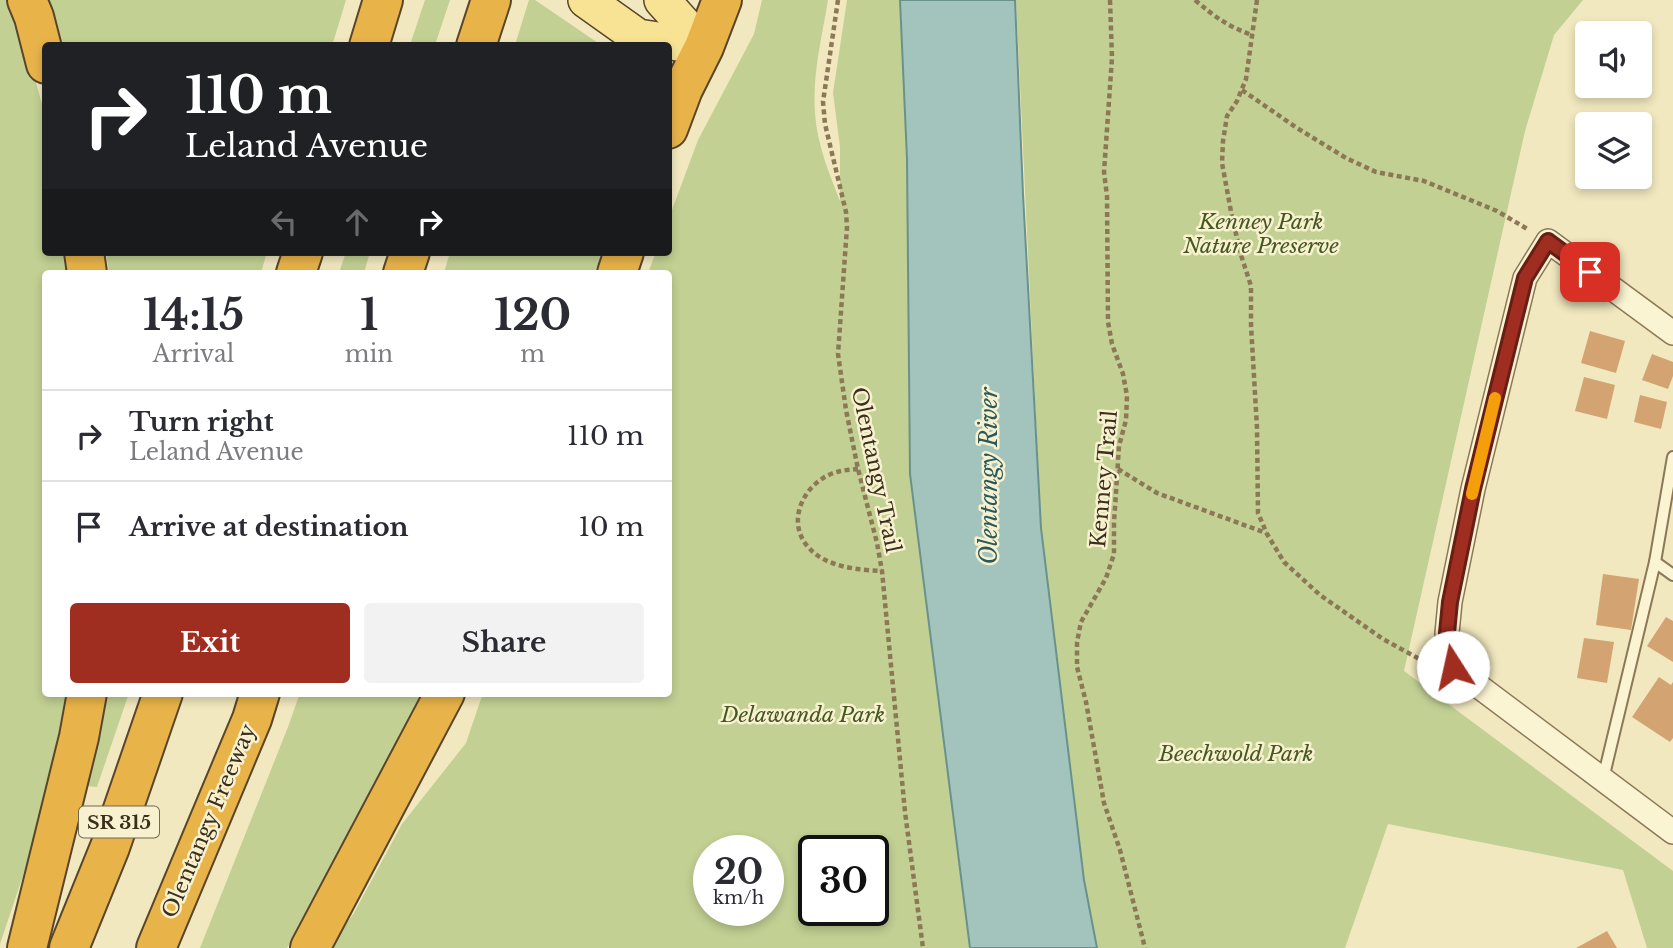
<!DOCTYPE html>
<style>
:root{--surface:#fff;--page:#f2f2f3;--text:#2b2b33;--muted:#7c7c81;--line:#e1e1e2;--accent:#9f2e21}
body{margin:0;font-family:"Libre Baskerville",serif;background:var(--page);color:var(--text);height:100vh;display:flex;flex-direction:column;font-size:26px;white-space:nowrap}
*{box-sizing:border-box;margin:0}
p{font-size:23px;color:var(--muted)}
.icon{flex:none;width:38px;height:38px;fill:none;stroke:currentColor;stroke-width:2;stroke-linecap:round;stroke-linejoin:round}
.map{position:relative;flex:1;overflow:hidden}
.side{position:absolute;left:42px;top:270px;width:630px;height:427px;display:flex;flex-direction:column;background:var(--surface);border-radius:7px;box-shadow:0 4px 10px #0003}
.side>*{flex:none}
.hud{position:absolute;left:42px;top:42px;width:630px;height:214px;border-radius:7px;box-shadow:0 4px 10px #0003;background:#202124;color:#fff;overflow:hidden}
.buttons{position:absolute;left:1575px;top:21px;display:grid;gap:14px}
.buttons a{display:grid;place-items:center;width:77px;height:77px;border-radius:7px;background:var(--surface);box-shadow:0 4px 10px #0003;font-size:35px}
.speed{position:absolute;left:693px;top:835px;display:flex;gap:14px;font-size:35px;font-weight:700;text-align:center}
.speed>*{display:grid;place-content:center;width:91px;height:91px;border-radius:50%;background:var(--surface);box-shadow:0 4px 10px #0003;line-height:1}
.speed small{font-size:18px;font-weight:400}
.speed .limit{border:4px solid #111;border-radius:10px;background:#fff;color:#111}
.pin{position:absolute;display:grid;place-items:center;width:60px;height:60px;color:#fff;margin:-30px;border-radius:14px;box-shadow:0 4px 10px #0006}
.me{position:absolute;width:77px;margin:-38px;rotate:350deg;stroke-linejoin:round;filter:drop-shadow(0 0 5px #0008)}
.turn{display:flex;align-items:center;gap:24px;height:147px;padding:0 28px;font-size:32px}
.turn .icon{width:91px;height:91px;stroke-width:2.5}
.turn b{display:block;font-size:49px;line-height:60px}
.lanes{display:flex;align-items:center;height:66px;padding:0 28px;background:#0003;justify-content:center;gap:35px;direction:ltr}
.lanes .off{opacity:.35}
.eta{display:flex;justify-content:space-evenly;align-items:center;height:119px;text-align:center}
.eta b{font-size:42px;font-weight:700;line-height:49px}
.cta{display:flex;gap:14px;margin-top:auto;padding:14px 28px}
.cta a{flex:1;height:80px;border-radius:7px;background:var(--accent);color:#fff;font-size:28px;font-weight:700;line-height:80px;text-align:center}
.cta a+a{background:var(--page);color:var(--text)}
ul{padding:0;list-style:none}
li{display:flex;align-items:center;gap:21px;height:91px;padding:0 28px;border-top:2px solid var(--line)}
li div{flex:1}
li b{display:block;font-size:26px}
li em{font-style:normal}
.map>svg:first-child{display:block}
.green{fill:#c2d093;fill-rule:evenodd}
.water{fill:#a3c3bd;stroke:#69928c;stroke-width:2}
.building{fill:#d3a472}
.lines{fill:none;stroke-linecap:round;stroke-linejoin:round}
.service-casing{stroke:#8c7856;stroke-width:14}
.minor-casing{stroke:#8c7856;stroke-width:26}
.primary-casing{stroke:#59452b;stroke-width:38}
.motorway-casing{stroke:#59452b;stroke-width:42}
.path{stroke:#8c7856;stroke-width:4.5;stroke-dasharray:5 3.5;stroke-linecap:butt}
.service{stroke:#fbf4d3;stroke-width:10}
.minor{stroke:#fbf4d3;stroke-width:23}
.primary{stroke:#f8e394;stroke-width:35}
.motorway{stroke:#e8b349;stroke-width:38}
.route-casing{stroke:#671e15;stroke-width:18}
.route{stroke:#9f2e21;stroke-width:12}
.slow{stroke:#f59e0b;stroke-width:12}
.labels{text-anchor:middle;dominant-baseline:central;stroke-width:5;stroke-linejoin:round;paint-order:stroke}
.shield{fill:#f8f1d0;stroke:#736852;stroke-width:2}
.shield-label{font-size:19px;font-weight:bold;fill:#3a2e1c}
.park-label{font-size:21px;font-style:italic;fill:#445821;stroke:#f8f1d0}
.street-label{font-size:21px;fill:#3a2e1c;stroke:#f8f1d0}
.water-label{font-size:23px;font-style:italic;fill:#2a595b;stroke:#f8f1d0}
</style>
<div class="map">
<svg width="1673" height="948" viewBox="0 0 1673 948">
<rect width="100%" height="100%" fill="#f1e8bf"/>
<g class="green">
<polygon points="0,0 13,0 45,115 46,252 71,252 75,273 46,273 46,693 69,693 45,810 0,944"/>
<polygon points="47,0 346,0 332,46 60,45"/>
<polygon points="425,0 450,0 435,45 410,45"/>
<polygon points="529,0 535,0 601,45 515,45"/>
<path d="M762 0H828C822 37 812 75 815 113 817 144 829 173 840 201V147L833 93 847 0H900L907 159 910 474 970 948H329L354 913 402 824 466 743 483 693H668V273H648L656 252H668L669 218 698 140 754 34ZM709 850H768V910H709ZM814 850H873V910H814Z"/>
<polygon points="1016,0 1583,0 1554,35 1525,131 1404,671 1673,871 1673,948 1647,948 1623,870 1388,824 1345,948 1097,948 1084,880 1041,528"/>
<polygon points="106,252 267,252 261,273 109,273"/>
<polygon points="346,252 370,252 364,273 339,273"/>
<polygon points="450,252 603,252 594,273 444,273"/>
<polygon points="101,693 129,693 97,787 85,786"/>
<polygon points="300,693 430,693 329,886 287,948 200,948 288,727"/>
</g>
<polygon class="water" points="900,0 1015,0 1023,194 1041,528 1084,880 1097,948 970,948 910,474 907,159"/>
<g class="building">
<polygon points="1590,331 1625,341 1616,373 1581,363"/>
<polygon points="1652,354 1673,362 1673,376 1668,389 1642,380"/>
<polygon points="1584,377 1615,385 1607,419 1575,411"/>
<polygon points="1640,395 1667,402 1661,429 1634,422"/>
<polygon points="1603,574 1639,579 1631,630 1596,625"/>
<polygon points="1666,617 1673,621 1673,662 1647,646"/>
<polygon points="1584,638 1614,642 1607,683 1577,678"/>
<polygon points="1659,677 1671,685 1673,682 1673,738 1670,742 1632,717"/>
<polygon points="1607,931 1617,948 1576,948"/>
</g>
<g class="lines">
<g class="service-casing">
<g id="service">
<polyline points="1655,562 1673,457"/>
<polyline points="1603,779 1655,562 1673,575"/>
</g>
</g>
<g class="minor-casing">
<polyline id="minor" points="1673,333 1548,241 1525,278 1473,489 1450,602 1447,633 1453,667 1673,832"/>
</g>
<g class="primary-casing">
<g id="primary">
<polyline points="586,0 638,37 704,47"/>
<polyline points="662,0 704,47"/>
</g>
</g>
<g class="motorway-casing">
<g id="motorway">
<polyline points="27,0 34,17 46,64"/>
<polyline points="369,46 383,0"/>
<polyline points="476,46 491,0"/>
<polyline points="668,129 683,89 704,47 722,0"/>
<polyline points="84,252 87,273"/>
<polyline points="296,273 303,252"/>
<polyline points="403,273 410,252"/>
<polyline points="617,273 624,252"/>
<polyline points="27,948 79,737 87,693"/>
<polyline points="69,948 110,847 163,693"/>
<polyline points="156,948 252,719 260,693"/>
<polyline points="310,948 445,693"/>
</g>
</g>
<g class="path">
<polyline points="838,0 823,102 825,124 846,212 847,227 838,354 846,410 858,469 877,543 882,571 905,812 923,948"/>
<polyline points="1110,0 1112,58 1104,172 1107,196 1108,322 1112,344 1123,374 1127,396 1126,420 1119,446 1114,523 1114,554 1106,578 1081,622 1077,642 1077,667 1086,702 1104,803 1120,850 1145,948"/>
<path d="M1195 0C1215 17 1227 26 1252 35"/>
<polyline points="1257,0 1246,79 1237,101 1227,116 1223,141 1222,163 1232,217 1241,255 1251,286 1251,325 1257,428 1258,513 1267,534 1284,562 1320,595 1383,639 1423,661 1428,662"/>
<polyline points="1242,90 1297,128 1346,158 1376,172 1424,181 1497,211 1529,230"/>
<path d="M858 469C849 470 840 470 831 474 802 486 785 524 810 549 827 567 858 570 882 571"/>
<polyline points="1118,469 1157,493 1266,533"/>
</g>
<use href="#service" class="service"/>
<use href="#minor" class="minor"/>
<use href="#primary" class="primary"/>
<use href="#motorway" class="motorway"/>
</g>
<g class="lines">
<g class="route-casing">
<polyline id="route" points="1453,667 1447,633 1450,602 1473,489 1525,278 1548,241 1590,272"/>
</g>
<use href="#route" class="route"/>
<polyline class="slow" points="1472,494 1495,398"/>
</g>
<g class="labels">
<rect class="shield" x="79" y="806.5" width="80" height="31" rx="5"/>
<g class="shield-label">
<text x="119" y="822">SR 315</text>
</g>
<g class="park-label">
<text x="1261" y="222">Kenney Park<tspan x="1261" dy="24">Nature Preserve</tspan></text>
<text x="803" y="715">Delawanda Park</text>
<text x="1236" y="754">Beechwold Park</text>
</g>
<g class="street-label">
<text transform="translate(876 470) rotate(78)">Olentangy Trail</text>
<text transform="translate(1104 479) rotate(-85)">Kenney Trail</text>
<text transform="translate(209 821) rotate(-67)">Olentangy Freeway</text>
</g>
<g class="water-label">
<text transform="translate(989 476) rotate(-90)">Olentangy River</text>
</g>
</g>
</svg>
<div class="buttons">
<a><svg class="icon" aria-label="sound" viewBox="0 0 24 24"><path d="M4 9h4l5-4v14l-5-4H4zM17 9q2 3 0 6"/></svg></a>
<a><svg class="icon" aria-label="layers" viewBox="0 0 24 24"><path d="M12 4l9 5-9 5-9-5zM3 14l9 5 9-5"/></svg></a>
</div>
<div class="speed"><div>20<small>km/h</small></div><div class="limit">30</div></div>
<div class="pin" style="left:1590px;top:272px;background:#d93025"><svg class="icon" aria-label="arrive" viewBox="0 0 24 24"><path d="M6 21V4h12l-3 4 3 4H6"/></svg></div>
<svg class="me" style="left:1453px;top:667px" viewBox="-20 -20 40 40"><circle r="19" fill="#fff"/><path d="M0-13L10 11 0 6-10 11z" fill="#9f2e21"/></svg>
<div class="hud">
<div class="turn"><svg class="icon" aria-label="right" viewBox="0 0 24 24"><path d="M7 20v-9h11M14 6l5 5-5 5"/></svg><div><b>110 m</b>Leland Avenue</div></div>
<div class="lanes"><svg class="icon off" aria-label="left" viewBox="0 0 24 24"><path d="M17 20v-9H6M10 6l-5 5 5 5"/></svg><svg class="icon off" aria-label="ahead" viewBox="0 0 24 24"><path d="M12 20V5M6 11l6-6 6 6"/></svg><svg class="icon" aria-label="right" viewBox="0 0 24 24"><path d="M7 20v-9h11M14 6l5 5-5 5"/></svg></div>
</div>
<section class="side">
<div class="eta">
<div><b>14:15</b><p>Arrival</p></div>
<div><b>1</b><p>min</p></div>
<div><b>120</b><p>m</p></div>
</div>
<ul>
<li><svg class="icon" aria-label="right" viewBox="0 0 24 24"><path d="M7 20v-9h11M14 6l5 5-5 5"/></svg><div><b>Turn right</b><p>Leland Avenue</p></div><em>110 m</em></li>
<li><svg class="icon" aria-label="arrive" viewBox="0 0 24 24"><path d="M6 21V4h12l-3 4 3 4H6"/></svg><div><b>Arrive at destination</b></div><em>10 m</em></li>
</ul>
<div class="cta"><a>Exit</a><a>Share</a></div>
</section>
</div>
